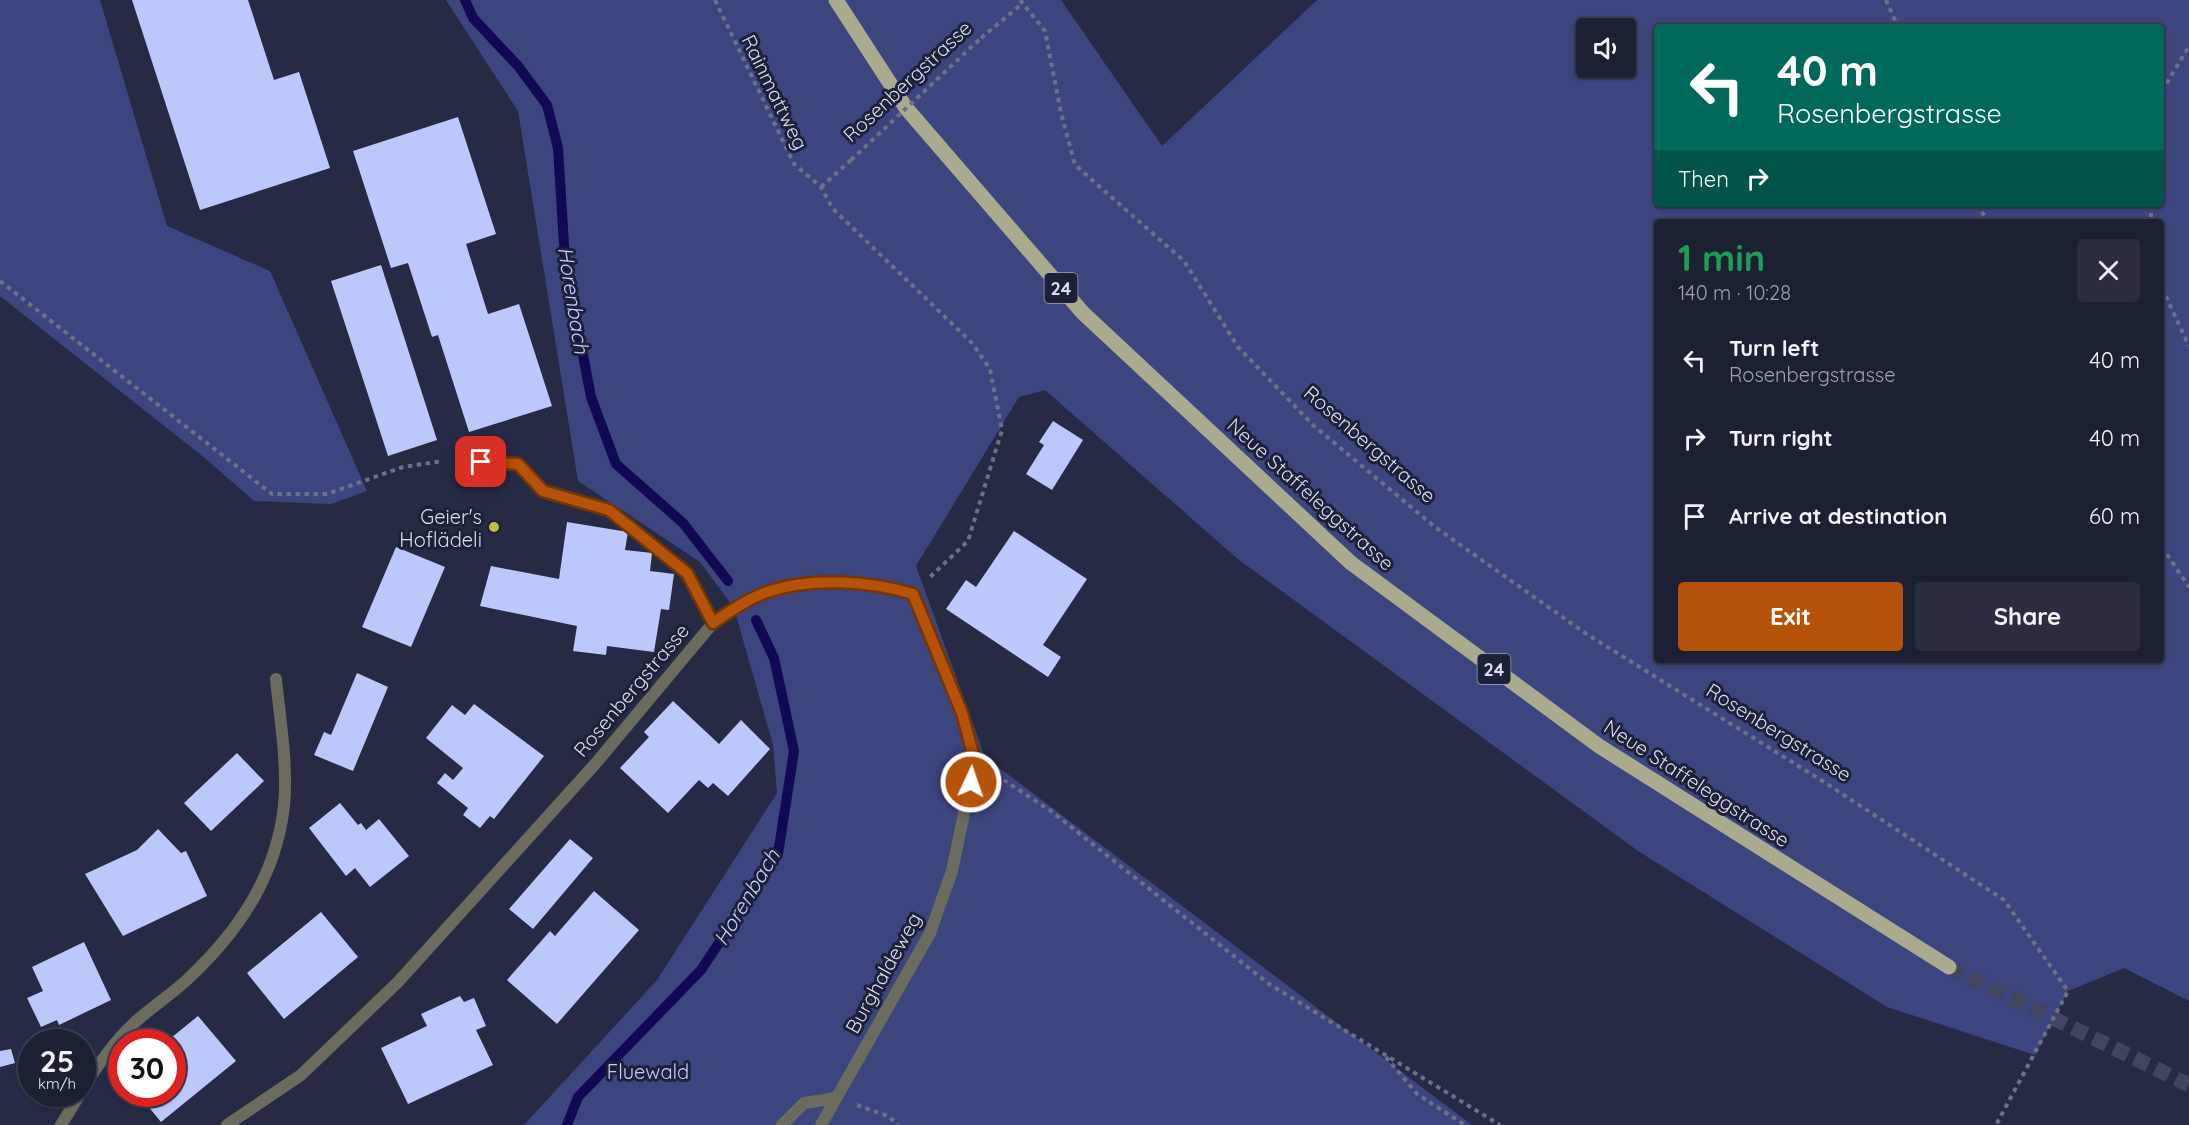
<!DOCTYPE html>
<meta charset="utf-8">
<style>
:root{--surface:#1c2033;--page:#292d3f;--text:#f1f3f6;--muted:#a0a3ac;--line:#3a3e4e;--accent:#b45309}
body{margin:0;font-family:Quicksand,sans-serif;background:var(--page);color:var(--text);height:100vh;display:flex;flex-direction:column;font-size:22px;white-space:nowrap}
*{box-sizing:border-box;margin:0}
p{font-size:20px;color:var(--muted)}
.icon{flex:none;width:33px;height:33px;fill:none;stroke:currentColor;stroke-width:2;stroke-linecap:round;stroke-linejoin:round}
.map{position:relative;flex:1;overflow:hidden}
.details{position:absolute;left:1654px;top:219px;width:510px;height:444px;display:flex;flex-direction:column;background:var(--surface);border-radius:6px;box-shadow:0 2px 4px #0004,0 0 0 2px var(--line)}
.details>*{flex:none}
.top-card{position:absolute;left:1654px;top:24px;width:510px;height:183px;border-radius:6px;box-shadow:0 2px 4px #0004,0 0 0 2px var(--line);background:#00695c;color:#fff;overflow:hidden}
.fabs{position:absolute;left:1576px;top:18px;display:grid;gap:12px}
.fabs a{display:grid;place-items:center;width:60px;height:60px;border-radius:6px;background:var(--surface);box-shadow:0 2px 4px #0004,0 0 0 2px var(--line);font-size:30px}
.speed{position:absolute;left:18px;top:1029px;display:flex;gap:12px;font-size:30px;font-weight:700;text-align:center}
.speed>*{display:grid;place-content:center;width:78px;height:78px;border-radius:50%;background:var(--surface);box-shadow:0 2px 4px #0004,0 0 0 2px var(--line);line-height:1}
.speed small{font-size:15px;font-weight:400}
.speed .limit{border:9px solid #d22;background:#fff;color:#111}
.pin{position:absolute;display:grid;place-items:center;width:51px;height:51px;color:#fff;margin:-26px;border-radius:12px;box-shadow:0 3px 9px #0006}
.me{position:absolute;width:66px;margin:-33px;rotate:3deg;stroke-linejoin:round;filter:drop-shadow(0 0 4px #0008)}
.turn{display:flex;align-items:center;gap:21px;height:126px;padding:0 24px;font-size:27px}
.turn .icon{width:78px;height:78px;stroke-width:2.5}
.turn b{display:block;font-size:42px;line-height:51px}
.then{display:flex;align-items:center;height:57px;padding:0 24px;background:#0003;gap:12px;font-size:22px}
.round{display:grid;place-items:center;flex:none;width:63px;height:63px;border-radius:6px;background:var(--page)}
.overview{display:flex;align-items:center;justify-content:space-between;height:102px;padding:0 24px}
h1{font-size:36px;font-weight:700;line-height:45px;color:#1e9e55}
.button{display:flex;gap:12px;margin-top:auto;padding:12px 24px}
.button a{flex:1;height:69px;border-radius:6px;background:var(--accent);color:#fff;font-size:24px;font-weight:700;line-height:69px;text-align:center}
.button a+a{background:var(--page);color:var(--text)}
ul{padding:0;list-style:none}
li{display:flex;align-items:center;gap:18px;height:78px;padding:0 24px}
li div{flex:1}
li b{display:block;font-size:22px}
li em{font-style:normal}
.map>svg:first-child{display:block}
.green{fill:#3d457f;fill-rule:evenodd}
.lines{fill:none;stroke-linecap:round;stroke-linejoin:round}
.stream{stroke:#120954;stroke-width:10}
.building{fill:#bcc7fc}
.primary-tunnel{stroke:#41455e;stroke-width:15;stroke-dasharray:15 8;stroke-linecap:butt}
.path{stroke:#6d7187;stroke-width:4;stroke-dasharray:4.5 4.5;stroke-linecap:butt}
.service{stroke:#6b6c5e;stroke-width:12}
.minor{stroke:#6b6c5e;stroke-width:12}
.primary{stroke:#aaab8e;stroke-width:15}
.path-bridge{stroke:#6d7187;stroke-width:4;stroke-dasharray:4.5 4.5;stroke-linecap:butt}
.route-casing{stroke:#753606;stroke-width:15}
.route{stroke:#b45309;stroke-width:10}
.poi-dot{fill:#bebf42;stroke:#1c2139;stroke-width:2}
.labels{text-anchor:middle;dominant-baseline:central;stroke-width:6;stroke-linejoin:round;paint-order:stroke}
.shield{fill:#1c2139;stroke:#a1a5b8;stroke-width:1.5}
.shield-label{font-size:18px;font-weight:bold;fill:#dadeef}
.street-label{font-size:20px;fill:#dadeef;stroke:#1c2139}
.poi-label{font-size:20px;fill:#dadeef;stroke:#1c2139;text-anchor:end}
.park-label{font-size:20px;fill:#c3cdf9;stroke:#1c2139}
.water-label{font-size:21px;font-style:italic;fill:#c7d0fc;stroke:#1c2139}
</style>
<div class="map">
<svg width="2189" height="1125" viewBox="0 0 2189 1125">
<rect width="100%" height="100%" fill="#262a44"/>
<g class="green">
<polygon points="0,0 100,0 167,226 270,271 367,491 331,504 254,501 206,459 0,296"/>
<path d="M446 0H1061L1162 146 1317 0H2189V1001L2124 968 2068 991 2035 1055 1887 1007 1638 851 1239 560 1045 390 1019 397 916 566 985 757 1472 1125H524L657 980 777 793 773 745 734 608 700 562 578 481 518 111ZM1658 27H2162V204H1658ZM1587 28H1626V68H1587ZM1658 222H2162V660H1658Z"/>
</g>
<g class="lines">
<g class="stream">
<polyline points="465,0 473,18 518,66 547,105 558,148 565,261 591,397 616,464 683,523 728,581"/>
<polyline points="567,1125 578,1097 701,970 778,854 794,751 774,658 756,620"/>
</g>
</g>
<g class="building">
<polygon points="132,0 248,0 274,80 299,72 330,168 200,210"/>
<polygon points="458,117 496,234 466,244 488,314 519,304 552,406 469,432 438,335 432,337 408,263 391,268 353,151"/>
<polygon points="381,265 437,440 388,456 331,281"/>
<polygon points="1053,421 1083,440 1052,490 1026,474 1044,445 1039,442"/>
<polygon points="567,522 628,532 625,550 652,553 650,571 674,574 669,610 661,609 654,652 607,646 606,655 573,651 577,626 480,606 491,566 559,579"/>
<polygon points="1014,531 1087,579 1043,645 1061,657 1048,677 946,609 966,580 976,587"/>
<polygon points="396,547 445,567 411,647 362,627"/>
<polygon points="357,673 388,687 353,771 314,755 324,732 331,735"/>
<polygon points="673,701 719,744 741,720 770,749 728,796 713,783 708,788 699,780 668,813 620,768 649,737 644,732"/>
<polygon points="474,704 544,756 494,819 490,816 480,828 463,815 468,808 437,783 445,773 453,780 463,768 426,738 452,705 465,715"/>
<polygon points="237,753 264,781 211,831 184,803"/>
<polygon points="340,803 358,825 361,823 366,830 379,819 409,856 370,887 355,868 346,876 309,828"/>
<polygon points="158,829 181,853 186,851 207,896 123,936 85,874 137,850"/>
<polygon points="570,839 593,858 533,929 509,909"/>
<polygon points="594,891 639,930 557,1024 507,980 550,931 555,936"/>
<polygon points="321,912 358,957 284,1019 247,973"/>
<polygon points="84,942 111,1000 59,1025 57,1020 41,1027 27,998 43,991 32,967"/>
<polygon points="460,996 464,1002 474,998 486,1026 476,1030 493,1065 408,1104 381,1048 427,1026 421,1014"/>
<polygon points="198,1016 236,1061 161,1122 138,1094 172,1094 172,1042 166,1042"/>
<polygon points="11,1049 15,1063 0,1067 0,1051"/>
</g>
<g class="lines">
<polyline class="primary-tunnel" points="1949,967 2189,1085"/>
<g class="path">
<polyline points="715,0 794,164 821,187 833,209 972,343 990,369 1002,430 968,541 928,579"/>
<polyline points="1020,0 1045,31 1061,113 1075,165 1184,261 1238,347 1314,426 1435,527 1585,633 1821,780 2004,900 2068,991 1996,1125"/>
<polyline points="1886,0 1898,27"/>
<polyline points="981,38 1022,4"/>
<polyline points="2162,91 2189,46"/>
<polyline points="821,187 851,160"/>
<polyline points="1977,204 1988,222"/>
<polyline points="2151,204 2151,222"/>
<polyline points="0,281 272,494 327,494 403,467 443,461"/>
<polyline points="2162,288 2189,346"/>
<polyline points="2162,547 2189,587"/>
<polyline points="996,775 1051,811 1269,984 1500,1125"/>
<polyline points="1386,1057 1417,1094 1465,1125"/>
<polyline points="857,1105 888,1116 898,1125"/>
</g>
<g class="service">
<polyline points="463,461 518,464 543,491 609,510 688,573 713,623"/>
<polyline points="782,1125 804,1103 836,1098"/>
</g>
<g class="minor">
<path d="M82 1090C97 1066 112 1044 132 1025 150 1008 171 995 189 978 239 931 276 876 284 806 288 765 280 720 276 679"/>
<polyline points="61,1125 80,1094"/>
<path d="M227 1125 301 1075 398 982 596 763 713 623C730 611 749 598 770 591 813 577 870 581 913 594L962 713 975 761 952 871 930 933 821 1125"/>
</g>
<polyline class="primary" points="836,0 906,108 1083,313 1351,563 1599,746 1949,967"/>
<polyline class="path-bridge" points="851,160 981,38"/>
</g>
<g class="lines">
<g class="route-casing">
<path id="route" d="M481 462 518 464 543 491 609 510 687 573 713 623C730 611 749 598 770 591 813 577 870 581 913 594L962 713 975 761 971 782"/>
</g>
<use href="#route" class="route"/>
</g>
<circle class="poi-dot" cx="494" cy="527" r="6"/>
<g class="labels">
<g class="shield">
<rect x="1044.5" y="273" width="33" height="30" rx="4.5"/>
<rect x="1477.5" y="654" width="33" height="30" rx="4.5"/>
</g>
<g class="shield-label">
<text x="1061" y="288">24</text>
<text x="1494" y="669">24</text>
</g>
<g class="street-label">
<text transform="translate(907 81) rotate(-43)">Rosenbergstrasse</text>
<text transform="translate(775 92) rotate(64)">Rainmattweg</text>
<text transform="translate(1370 444) rotate(41)">Rosenbergstrasse</text>
<text transform="translate(1311 494) rotate(42)">Neue Staffeleggstrasse</text>
<text transform="translate(631 690) rotate(-50)">Rosenbergstrasse</text>
<text transform="translate(1779 732) rotate(32)">Rosenbergstrasse</text>
<text transform="translate(1697 783) rotate(33)">Neue Staffeleggstrasse</text>
<text transform="translate(883 973) rotate(-61)">Burghaldeweg</text>
</g>
<g class="poi-label">
<text x="482" y="516">Geier's<tspan x="482" dy="23">Hoflädeli</tspan></text>
</g>
<g class="park-label">
<text x="648" y="1071">Fluewald</text>
</g>
<g class="water-label">
<text transform="translate(574 300) rotate(81)">Horenbach</text>
<text transform="translate(746 897) rotate(-59)">Horenbach</text>
</g>
</g>
</svg>
<div class="fabs">
<a><svg class="icon" aria-label="sound" viewBox="0 0 24 24"><path d="M4 9h4l5-4v14l-5-4H4zM17 9q2 3 0 6"/></svg></a>
</div>
<div class="speed"><div>25<small>km/h</small></div><div class="limit">30</div></div>
<div class="pin" style="left:481px;top:462px;background:#d93025"><svg class="icon" aria-label="arrive" viewBox="0 0 24 24"><path d="M6 21V4h12l-3 4 3 4H6"/></svg></div>
<svg class="me" style="left:971px;top:782px" viewBox="-20 -20 40 40"><circle r="17" fill="#b45309" stroke="#fff" stroke-width="3"/><path d="M0-11L8 9 0 5-8 9z" fill="#fff"/></svg>
<div class="top-card">
<div class="turn"><svg class="icon" aria-label="left" viewBox="0 0 24 24"><path d="M17 20v-9H6M10 6l-5 5 5 5"/></svg><div><b>40 m</b>Rosenbergstrasse</div></div>
<div class="then">Then<svg class="icon" aria-label="right" viewBox="0 0 24 24"><path d="M7 20v-9h11M14 6l5 5-5 5"/></svg></div>
</div>
<section class="details">
<div class="overview"><div><h1>1 min</h1><p>140 m · 10:28</p></div><a class="round"><svg class="icon" aria-label="close" viewBox="0 0 24 24"><path d="M6 6l12 12M18 6L6 18"/></svg></a></div>
<ul>
<li><svg class="icon" aria-label="left" viewBox="0 0 24 24"><path d="M17 20v-9H6M10 6l-5 5 5 5"/></svg><div><b>Turn left</b><p>Rosenbergstrasse</p></div><em>40 m</em></li>
<li><svg class="icon" aria-label="right" viewBox="0 0 24 24"><path d="M7 20v-9h11M14 6l5 5-5 5"/></svg><div><b>Turn right</b></div><em>40 m</em></li>
<li><svg class="icon" aria-label="arrive" viewBox="0 0 24 24"><path d="M6 21V4h12l-3 4 3 4H6"/></svg><div><b>Arrive at destination</b></div><em>60 m</em></li>
</ul>
<div class="button"><a>Exit</a><a>Share</a></div>
</section>
</div>
